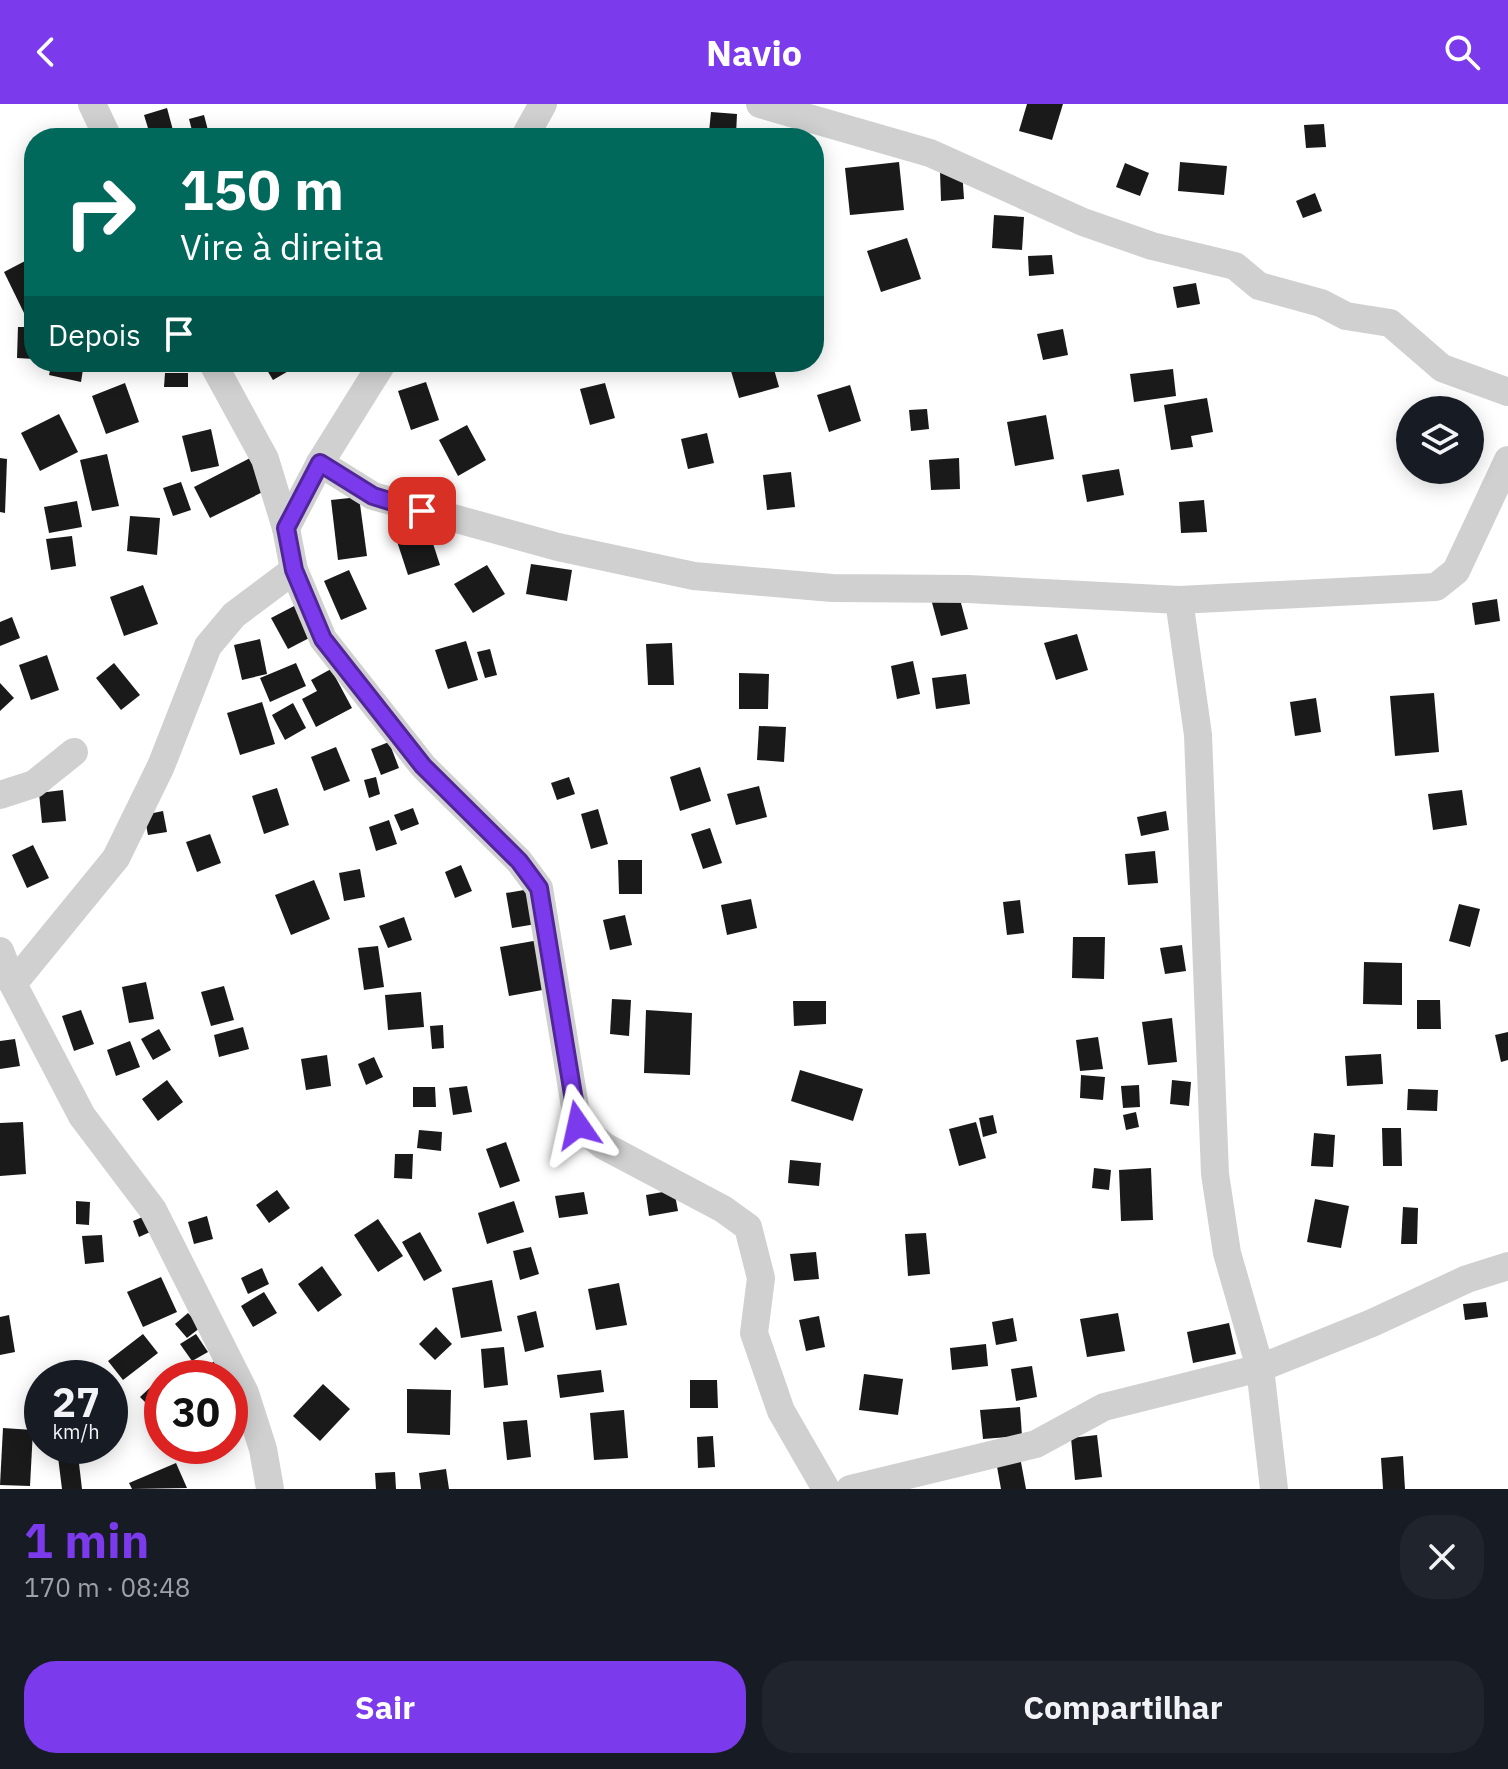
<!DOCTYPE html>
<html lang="pt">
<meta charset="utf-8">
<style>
:root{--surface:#171b24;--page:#20242c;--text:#f1f3f6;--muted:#9ea1a6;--accent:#7c3aed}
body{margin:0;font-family:"IBM Plex Sans",sans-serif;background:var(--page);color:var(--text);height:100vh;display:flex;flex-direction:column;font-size:30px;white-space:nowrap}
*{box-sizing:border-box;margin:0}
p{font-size:26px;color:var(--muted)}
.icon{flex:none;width:44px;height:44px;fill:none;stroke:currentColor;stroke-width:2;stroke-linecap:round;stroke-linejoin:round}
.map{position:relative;height:1385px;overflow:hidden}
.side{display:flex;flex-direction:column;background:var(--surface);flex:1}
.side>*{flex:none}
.guide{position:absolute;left:24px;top:24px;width:800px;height:244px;border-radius:32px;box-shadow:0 4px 20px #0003;background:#00695c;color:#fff;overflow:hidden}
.fabs{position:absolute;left:1396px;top:292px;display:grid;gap:16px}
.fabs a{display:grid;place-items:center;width:88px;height:88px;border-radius:50%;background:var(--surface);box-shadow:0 4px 20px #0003;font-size:40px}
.speed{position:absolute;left:24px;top:1256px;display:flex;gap:16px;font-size:40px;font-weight:700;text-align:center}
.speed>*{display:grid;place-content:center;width:104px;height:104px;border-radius:50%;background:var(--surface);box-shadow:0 4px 20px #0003;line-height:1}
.speed small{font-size:20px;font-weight:400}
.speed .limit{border:12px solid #d22;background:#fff;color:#111}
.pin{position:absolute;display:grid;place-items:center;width:68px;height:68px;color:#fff;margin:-34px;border-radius:16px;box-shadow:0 4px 12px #0006}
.me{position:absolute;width:88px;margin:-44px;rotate:349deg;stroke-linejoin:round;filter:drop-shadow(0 0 6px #0008)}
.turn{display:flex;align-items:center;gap:28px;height:168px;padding:0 24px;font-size:36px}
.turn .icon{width:104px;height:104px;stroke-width:2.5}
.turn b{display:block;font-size:56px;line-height:68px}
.then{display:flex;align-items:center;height:76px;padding:0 24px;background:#0003;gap:16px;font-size:30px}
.round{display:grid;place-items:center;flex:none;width:84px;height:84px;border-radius:32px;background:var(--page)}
.summary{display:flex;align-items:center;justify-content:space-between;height:136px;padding:0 24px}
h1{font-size:48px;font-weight:700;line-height:60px;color:var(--accent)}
.action{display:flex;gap:16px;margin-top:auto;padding:16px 24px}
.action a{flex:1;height:92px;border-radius:32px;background:var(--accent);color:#fff;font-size:32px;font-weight:700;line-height:92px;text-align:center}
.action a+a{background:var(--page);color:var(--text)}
header{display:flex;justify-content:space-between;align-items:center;height:104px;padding:0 24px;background:var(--accent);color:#fff;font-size:36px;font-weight:700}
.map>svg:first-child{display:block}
.building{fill:#1a1a1a}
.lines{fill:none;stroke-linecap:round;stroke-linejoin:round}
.street{stroke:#d0d0d0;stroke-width:28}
.route-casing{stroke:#51269a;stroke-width:20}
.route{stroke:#7c3aed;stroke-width:14}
</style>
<header><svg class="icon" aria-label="back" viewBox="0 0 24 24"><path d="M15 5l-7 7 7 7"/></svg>Navio<svg class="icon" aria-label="search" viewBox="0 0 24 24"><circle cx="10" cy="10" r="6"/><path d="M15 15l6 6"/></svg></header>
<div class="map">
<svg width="1508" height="1385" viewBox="0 0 1508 1385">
<rect width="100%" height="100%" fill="#fff"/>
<g class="building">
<polygon points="1027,0 1063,0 1052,36 1019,27"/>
<polygon points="167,4 174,30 151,34 144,11"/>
<polygon points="711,8 737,10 736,31 709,28"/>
<polygon points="204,11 210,34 194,34 189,15"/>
<polygon points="1324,20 1326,43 1306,44 1304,21"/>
<polygon points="899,58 904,106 850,111 845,64"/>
<polygon points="1180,58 1227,62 1224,91 1178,87"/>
<polygon points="1125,59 1149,69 1140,92 1116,83"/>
<polygon points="962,65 964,95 941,97 940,67"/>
<polygon points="1315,89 1322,107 1303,114 1296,97"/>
<polygon points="994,111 1024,113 1022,146 992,144"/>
<polygon points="907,134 921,175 881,188 867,147"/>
<polygon points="1052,151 1054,170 1029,172 1028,152"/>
<polygon points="27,156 34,170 34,207 25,211 4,168"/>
<polygon points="1196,179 1200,200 1177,204 1173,183"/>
<polygon points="18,223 34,223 34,255 17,254"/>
<polygon points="1063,225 1068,251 1043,256 1037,230"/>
<polygon points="52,258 84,259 81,278 49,271"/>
<polygon points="262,258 304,258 273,276"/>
<polygon points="772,258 779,283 739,294 731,267"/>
<polygon points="1173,265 1176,292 1134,298 1130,270"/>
<polygon points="165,269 188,269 188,283 164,283"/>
<polygon points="426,278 439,316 411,326 398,287"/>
<polygon points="125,279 139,318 106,330 92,292"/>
<polygon points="605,279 615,314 590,321 580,285"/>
<polygon points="850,281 861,317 829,328 817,291"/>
<polygon points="1207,294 1213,328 1191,332 1193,343 1171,346 1164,301"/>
<polygon points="927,305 929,325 911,327 909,306"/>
<polygon points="59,310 78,348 40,367 21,329"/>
<polygon points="1046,311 1054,355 1015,362 1007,318"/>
<polygon points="467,321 486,356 458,372 439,336"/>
<polygon points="211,325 219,362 191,368 182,332"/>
<polygon points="707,329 714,359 688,365 681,335"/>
<polygon points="107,350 119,402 92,407 80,356"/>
<polygon points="254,352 271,384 210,414 194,383"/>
<polygon points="0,354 7,355 5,409 0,408"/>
<polygon points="959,354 960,385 931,386 929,356"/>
<polygon points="1119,365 1124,391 1087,398 1082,371"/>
<polygon points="791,368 795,403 767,406 763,371"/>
<polygon points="181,378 191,406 173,412 163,384"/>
<polygon points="359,393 367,452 338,456 331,396"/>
<polygon points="1204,396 1207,428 1181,429 1179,398"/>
<polygon points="77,397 82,423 49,429 44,403"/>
<polygon points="130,412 160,414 157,451 127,447"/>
<polygon points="424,412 440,461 408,471 392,422"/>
<polygon points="72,432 76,462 51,466 46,435"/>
<polygon points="531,460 572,466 567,497 526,490"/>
<polygon points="487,461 505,490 473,509 454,480"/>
<polygon points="349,466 367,505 341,516 324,477"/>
<polygon points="143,481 158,520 124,532 110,493"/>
<polygon points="958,488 968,525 941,532 931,495"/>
<polygon points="1497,495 1500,517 1475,521 1472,499"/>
<polygon points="298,500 315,531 288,545 271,514"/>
<polygon points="12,513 20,534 0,542 0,518"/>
<polygon points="1077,530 1088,566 1056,576 1044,539"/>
<polygon points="260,535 267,570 242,576 234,541"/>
<polygon points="466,537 478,576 448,585 435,546"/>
<polygon points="672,539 674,581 648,581 646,540"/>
<polygon points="490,545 497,571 485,574 477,548"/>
<polygon points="47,551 59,586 31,596 19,561"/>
<polygon points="913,557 920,590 897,595 891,562"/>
<polygon points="114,559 140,591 121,606 96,574"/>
<polygon points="296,559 306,582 270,598 260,574"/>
<polygon points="331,565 352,604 316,623 302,595 317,587 311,576"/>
<polygon points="739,569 769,570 768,605 739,605"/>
<polygon points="966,570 970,600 936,605 932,574"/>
<polygon points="0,579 14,594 0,607"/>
<polygon points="1434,589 1439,648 1395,652 1390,592"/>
<polygon points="1316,594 1321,628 1295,632 1290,598"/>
<polygon points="262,598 275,640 240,651 227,609"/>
<polygon points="293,599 306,624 285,636 272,611"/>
<polygon points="759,622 786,623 784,658 757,656"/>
<polygon points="389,638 399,664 381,671 371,645"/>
<polygon points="336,643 350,677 324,687 311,653"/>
<polygon points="700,663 711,697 680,707 670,673"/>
<polygon points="376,673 380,690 369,694 364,676"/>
<polygon points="569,673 575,690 557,696 551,679"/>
<polygon points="759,682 767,713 736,721 727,690"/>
<polygon points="277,684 289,721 264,730 252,692"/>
<polygon points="63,686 66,717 42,719 39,689"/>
<polygon points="1462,686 1467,721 1433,726 1428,690"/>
<polygon points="413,704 419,720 401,727 394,711"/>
<polygon points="598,705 608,740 591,745 581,710"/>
<polygon points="163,707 167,728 148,731 144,711"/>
<polygon points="1166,707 1169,726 1141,732 1137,713"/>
<polygon points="389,716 397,740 376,747 369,723"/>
<polygon points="710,724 722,759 703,765 691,730"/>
<polygon points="210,730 221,759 197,768 186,738"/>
<polygon points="33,741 49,774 27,784 12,751"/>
<polygon points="1155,747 1158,779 1128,781 1125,750"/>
<polygon points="618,756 642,756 642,790 619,790"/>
<polygon points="461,761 472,787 455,794 445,768"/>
<polygon points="360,765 365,793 344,797 339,769"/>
<polygon points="314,776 330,815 291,831 275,791"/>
<polygon points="536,784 542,819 512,824 506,789"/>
<polygon points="751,795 757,824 727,831 721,801"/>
<polygon points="1020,796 1024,829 1007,831 1003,798"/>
<polygon points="1459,800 1480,805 1470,843 1449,837"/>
<polygon points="625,811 632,841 610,846 603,816"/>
<polygon points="404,813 412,836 388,844 379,822"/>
<polygon points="1073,833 1105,833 1104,875 1072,874"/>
<polygon points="539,836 548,885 509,892 500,843"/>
<polygon points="1182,841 1186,867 1165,870 1160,844"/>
<polygon points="378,842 384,883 364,886 358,844"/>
<polygon points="1364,858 1402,859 1402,901 1363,900"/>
<polygon points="146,878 154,915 129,919 122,883"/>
<polygon points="224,882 234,916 211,922 201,888"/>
<polygon points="421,888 424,923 388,926 385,891"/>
<polygon points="612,895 631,896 629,932 610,930"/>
<polygon points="1417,896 1440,896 1441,925 1417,925"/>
<polygon points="793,897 826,897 826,920 794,922"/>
<polygon points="81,906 94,940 74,947 62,912"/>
<polygon points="646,906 692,909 690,971 644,969"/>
<polygon points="1172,914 1177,958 1148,961 1142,918"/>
<polygon points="443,921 444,944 432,945 430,922"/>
<polygon points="243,923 249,945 219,953 214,931"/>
<polygon points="159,925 171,946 153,956 141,935"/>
<polygon points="1508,928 1508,956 1501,958 1495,931"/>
<polygon points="1098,933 1103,965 1080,967 1076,936"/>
<polygon points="15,935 20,962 0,965 0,937"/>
<polygon points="130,937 140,963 116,972 107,946"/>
<polygon points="1381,950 1383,980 1347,982 1345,952"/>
<polygon points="327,951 331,982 306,986 301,955"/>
<polygon points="374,953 383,973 366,981 358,960"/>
<polygon points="800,966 863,985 853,1017 791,997"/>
<polygon points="1081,971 1105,973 1103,996 1080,994"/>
<polygon points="167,976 183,998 158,1017 142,995"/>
<polygon points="1172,976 1191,978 1189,1002 1170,1000"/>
<polygon points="1139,981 1140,1003 1123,1004 1121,982"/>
<polygon points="467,982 472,1008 453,1011 449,984"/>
<polygon points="413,983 435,983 436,1003 413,1003"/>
<polygon points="1408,985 1438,986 1437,1007 1407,1006"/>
<polygon points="1136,1008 1139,1023 1126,1026 1123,1011"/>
<polygon points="993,1011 997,1029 983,1033 979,1014"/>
<polygon points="23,1018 26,1070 0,1072 0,1019"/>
<polygon points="976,1018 986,1054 959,1062 949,1025"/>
<polygon points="1382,1024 1401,1024 1402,1062 1383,1062"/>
<polygon points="419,1026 442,1028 441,1047 417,1044"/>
<polygon points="1314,1029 1335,1031 1333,1063 1311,1062"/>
<polygon points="506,1038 520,1077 500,1084 486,1045"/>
<polygon points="395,1050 413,1050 412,1075 394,1074"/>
<polygon points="790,1056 821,1059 819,1082 788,1079"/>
<polygon points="1094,1064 1111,1066 1109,1086 1092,1084"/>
<polygon points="1151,1064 1153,1116 1121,1117 1119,1066"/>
<polygon points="277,1086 290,1104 269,1119 256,1101"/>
<polygon points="674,1086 678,1107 649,1112 646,1091"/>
<polygon points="584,1088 588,1110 559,1114 555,1092"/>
<polygon points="1315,1095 1349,1102 1341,1144 1307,1138"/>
<polygon points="76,1097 90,1098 89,1121 76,1120"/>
<polygon points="514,1097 524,1128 487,1140 478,1109"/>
<polygon points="1403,1103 1418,1104 1417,1140 1401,1140"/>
<polygon points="152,1109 159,1124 139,1133 133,1117"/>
<polygon points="207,1112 213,1135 194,1140 188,1118"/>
<polygon points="378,1115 403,1152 378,1168 354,1131"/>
<polygon points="420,1128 442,1167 424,1177 402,1138"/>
<polygon points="926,1129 930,1170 908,1172 905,1130"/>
<polygon points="102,1131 104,1158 85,1160 82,1132"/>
<polygon points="531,1143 539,1170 520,1176 513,1147"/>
<polygon points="816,1148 819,1175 794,1177 790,1150"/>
<polygon points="322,1162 342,1191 318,1208 298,1180"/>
<polygon points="262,1164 269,1180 248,1190 241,1174"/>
<polygon points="161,1173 177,1208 143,1223 127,1188"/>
<polygon points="492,1176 502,1227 461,1234 452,1184"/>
<polygon points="619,1179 627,1221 596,1226 588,1185"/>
<polygon points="264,1188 277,1209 253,1223 241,1202"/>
<polygon points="1486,1198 1488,1213 1465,1216 1463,1200"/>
<polygon points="536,1207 544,1243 525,1248 517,1212"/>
<polygon points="188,1209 201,1223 187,1234 175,1220"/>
<polygon points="1118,1209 1125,1247 1087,1253 1080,1215"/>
<polygon points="9,1211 15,1248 0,1251 0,1213"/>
<polygon points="819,1212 825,1243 806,1247 799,1216"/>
<polygon points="1013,1214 1017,1237 996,1241 992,1218"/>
<polygon points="1229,1219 1236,1250 1193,1259 1187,1228"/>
<polygon points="436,1223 452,1240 435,1256 419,1240"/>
<polygon points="143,1230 158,1249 123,1276 108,1257"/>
<polygon points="196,1230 208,1248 192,1257 180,1240"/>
<polygon points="986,1240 988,1262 952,1266 950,1244"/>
<polygon points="504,1243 508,1281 484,1284 481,1245"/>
<polygon points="215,1257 225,1274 202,1274 198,1267"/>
<polygon points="1032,1262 1037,1293 1016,1297 1011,1265"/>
<polygon points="601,1266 604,1288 560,1294 557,1271"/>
<polygon points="864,1270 903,1275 898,1311 859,1306"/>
<polygon points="690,1276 717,1276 718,1304 690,1304"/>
<polygon points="155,1279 162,1287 162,1305 157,1310 140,1293"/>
<polygon points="323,1280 350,1305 320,1337 293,1312"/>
<polygon points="407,1285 451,1286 450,1331 407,1329"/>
<polygon points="1020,1303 1022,1332 983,1335 980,1306"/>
<polygon points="624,1306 628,1354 594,1356 590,1309"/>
<polygon points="527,1316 531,1353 507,1356 503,1318"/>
<polygon points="3,1324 33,1326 30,1382 0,1381"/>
<polygon points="1097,1331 1102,1373 1075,1376 1071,1334"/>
<polygon points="713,1332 715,1363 698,1364 697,1333"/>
<polygon points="78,1351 82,1385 62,1385 58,1353"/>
<polygon points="1403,1352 1405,1385 1383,1385 1381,1354"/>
<polygon points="1020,1353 1026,1385 1001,1385 996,1357"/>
<polygon points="176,1359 187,1384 132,1385 129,1379"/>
<polygon points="446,1365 449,1385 421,1385 419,1369"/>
<polygon points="395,1368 396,1385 376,1385 375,1369"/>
</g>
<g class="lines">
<g class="street">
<polyline points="92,0 108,34"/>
<polyline points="760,0 930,49 1083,118 1152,142 1235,162 1259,182 1321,199 1346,212 1390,219 1442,264 1508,288"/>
<polyline points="524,34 543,0"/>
<polyline points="212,258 265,355 286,424 294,466 323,535 423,662 519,757 539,784 578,1021 604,1042 723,1105 748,1123 761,1174 754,1229 781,1307 826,1385"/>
<polyline points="320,359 373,392 558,443 694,472 832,484 968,485 1179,496 1436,483 1456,467 1508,356"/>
<polyline points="286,424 320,359 383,258"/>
<polyline points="1179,496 1198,631 1215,1070 1227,1149 1260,1264 1274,1385"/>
<polyline points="0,691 34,680 74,648"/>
<polyline points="0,847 13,880"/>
<polyline points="270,1385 263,1345 245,1289 153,1106 82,1012 13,880 116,754 161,662 208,542 234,511 294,466"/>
<polyline points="850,1385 1036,1340 1104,1303 1260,1264 1372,1219 1467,1175 1508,1162"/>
</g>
</g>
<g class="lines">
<g class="route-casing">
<polyline id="route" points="422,407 373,392 320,359 286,424 294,466 323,535 423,662 519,757 539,784 578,1021"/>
</g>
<use href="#route" class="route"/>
</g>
</svg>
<div class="fabs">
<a><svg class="icon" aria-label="layers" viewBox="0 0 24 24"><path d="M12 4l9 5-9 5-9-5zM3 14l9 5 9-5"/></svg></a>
</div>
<div class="speed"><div>27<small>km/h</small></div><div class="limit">30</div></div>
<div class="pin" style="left:422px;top:407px;background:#d93025"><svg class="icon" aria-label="arrive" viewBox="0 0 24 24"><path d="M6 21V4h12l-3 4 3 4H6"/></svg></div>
<svg class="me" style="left:578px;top:1021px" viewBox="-20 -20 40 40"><path d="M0-17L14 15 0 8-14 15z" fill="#7c3aed" stroke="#fff" stroke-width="4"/></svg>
<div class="guide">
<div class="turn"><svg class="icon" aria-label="right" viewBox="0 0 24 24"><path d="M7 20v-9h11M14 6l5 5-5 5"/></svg><div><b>150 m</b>Vire à direita</div></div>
<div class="then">Depois<svg class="icon" aria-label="arrive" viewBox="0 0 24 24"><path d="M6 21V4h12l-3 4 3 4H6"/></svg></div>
</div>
</div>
<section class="side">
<div class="summary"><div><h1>1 min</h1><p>170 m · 08:48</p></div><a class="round"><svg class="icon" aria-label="close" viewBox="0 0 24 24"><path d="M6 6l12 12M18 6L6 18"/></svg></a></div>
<div class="action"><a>Sair</a><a>Compartilhar</a></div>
</section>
